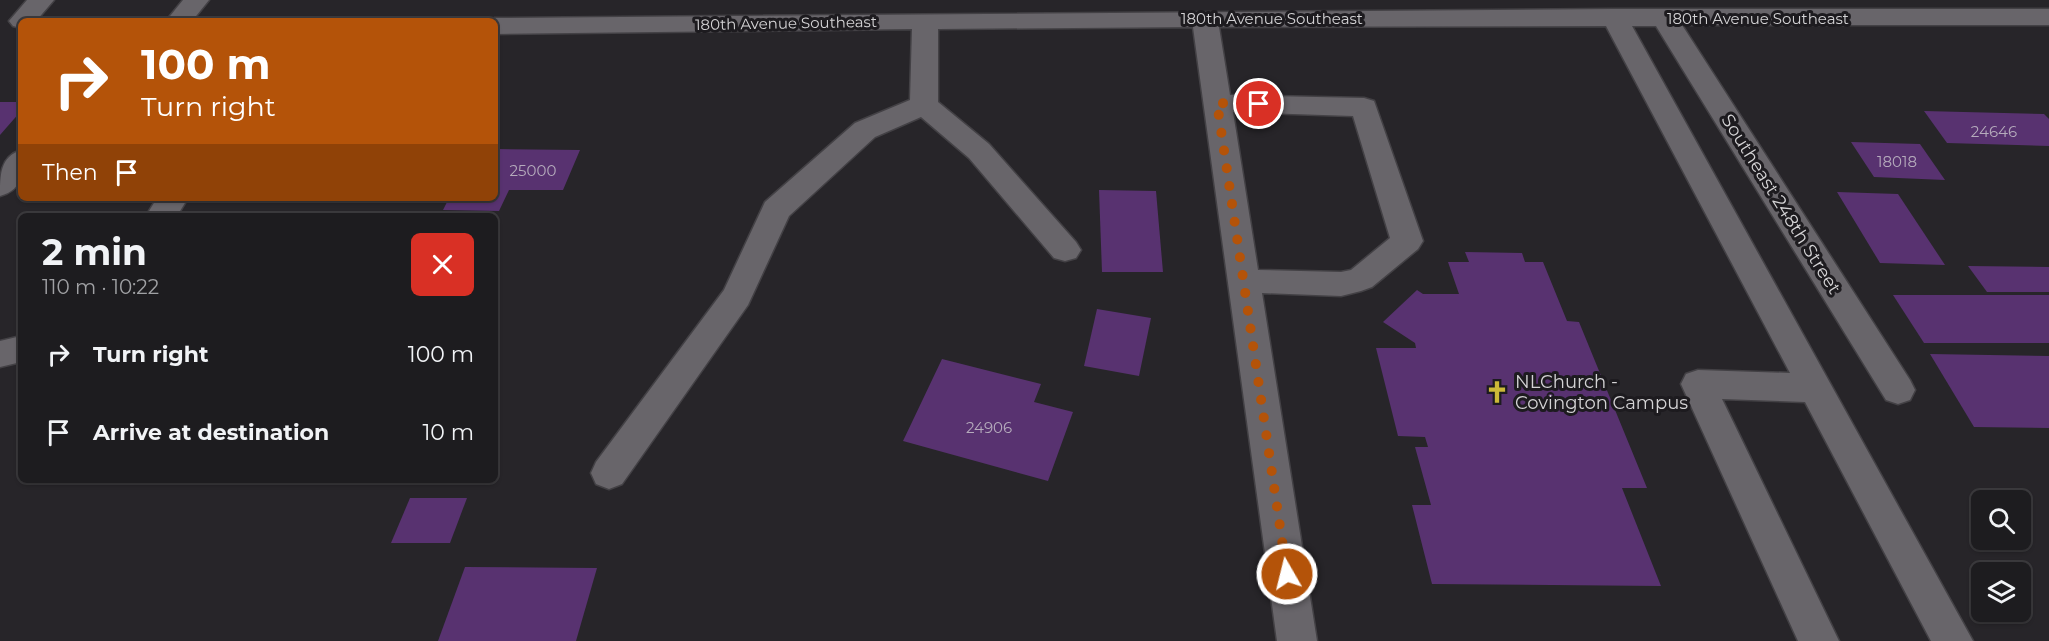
<!DOCTYPE html>
<meta charset="utf-8">
<style>
:root{--surface:#1d1c1f;--page:#2a292c;--text:#f1f3f6;--muted:#a0a1a4;--line:#3b3a3d}
body{margin:0;font-family:Montserrat,sans-serif;background:var(--page);color:var(--text);height:100vh;display:flex;flex-direction:column;font-size:22px;white-space:nowrap}
*{box-sizing:border-box;margin:0}
p{font-size:20px;color:var(--muted)}
.icon{flex:none;width:33px;height:33px;fill:none;stroke:currentColor;stroke-width:2;stroke-linecap:round;stroke-linejoin:round}
.map{position:relative;flex:1;overflow:hidden}
.panel{position:absolute;left:18px;top:213px;width:480px;height:270px;display:flex;flex-direction:column;background:var(--surface);border-radius:9px;box-shadow:0 2px 4px #0004,0 0 0 2px var(--line)}
.panel>*{flex:none}
.hud{position:absolute;left:18px;top:18px;width:480px;height:183px;border-radius:9px;box-shadow:0 2px 4px #0004,0 0 0 2px var(--line);background:#b45309;color:#fff;overflow:hidden}
.buttons{position:absolute;left:1971px;top:490px;display:grid;gap:12px}
.buttons a{display:grid;place-items:center;width:60px;height:60px;border-radius:9px;background:var(--surface);box-shadow:0 2px 4px #0004,0 0 0 2px var(--line);font-size:30px}
.pin{position:absolute;display:grid;place-items:center;width:51px;height:51px;color:#fff;margin:-26px;border:3px solid #fff;border-radius:50%;box-shadow:0 2px 6px #0007}
.me{position:absolute;width:66px;margin:-33px;rotate:352deg;stroke-linejoin:round;filter:drop-shadow(0 0 4px #0008)}
.turn{display:flex;align-items:center;gap:21px;height:126px;padding:0 24px;font-size:27px}
.turn .icon{width:78px;height:78px;stroke-width:2.5}
.turn b{display:block;font-size:42px;line-height:51px}
.then{display:flex;align-items:center;height:57px;padding:0 24px;background:#0003;gap:12px;font-size:22px}
.round{display:grid;place-items:center;flex:none;width:63px;height:63px;border-radius:9px;background:var(--page)}
.summary{display:flex;align-items:center;justify-content:space-between;height:102px;padding:0 24px}
h1{font-size:36px;font-weight:700;line-height:45px}
ul{padding:0;list-style:none}
li{display:flex;align-items:center;gap:18px;height:78px;padding:0 24px}
li div{flex:1}
li b{display:block;font-size:22px}
li em{font-style:normal}
.map>svg:first-child{display:block}
.building{fill:#583270}
.lines{fill:none;stroke-linecap:round;stroke-linejoin:round}
.minor-casing{stroke:#434145;stroke-width:3}
.minor{fill:#68656a;fill-rule:evenodd}
.route{stroke:#b45309;stroke-width:10;stroke-dasharray:0 18}
.labels{text-anchor:middle;dominant-baseline:central;stroke-width:6;stroke-linejoin:round;paint-order:stroke}
.far-street-label{font-size:15px;fill:#d4d3d5;stroke:#1d1b1f}
.number-label{font-size:15px;fill:#b5abbc}
.street-label{font-size:18px;fill:#d4d3d5;stroke:#1d1b1f}
.poi-label{font-size:18px;fill:#d4d3d5;stroke:#1d1b1f;text-anchor:start}
</style>
<div class="map">
<svg width="2049" height="641" viewBox="0 0 2049 641">
<rect width="100%" height="100%" fill="#272529"/>
<g class="building">
<polygon points="0,102 21,102 21,111 0,135"/>
<polygon points="1924,111 2044,114 2049,119 2049,146 1947,143"/>
<polygon points="1851,142 1920,144 1945,180 1874,177"/>
<polygon points="495,149 580,150 563,190 509,190 499,211 443,210 449,198 495,198"/>
<polygon points="1099,190 1156,191 1163,272 1102,272"/>
<polygon points="1837,192 1898,194 1945,265 1880,263"/>
<polygon points="1465,252 1522,253 1525,262 1543,262 1567,321 1579,322 1647,488 1622,488 1661,586 1432,584 1412,505 1431,505 1415,447 1428,447 1425,437 1398,436 1376,348 1416,348 1415,343 1383,322 1417,290 1423,294 1459,294 1448,262 1469,262"/>
<polygon points="1968,266 2049,267 2049,292 1987,292"/>
<polygon points="1893,295 2049,295 2049,343 1924,343"/>
<polygon points="1097,309 1151,318 1139,376 1084,366"/>
<polygon points="1930,354 2049,356 2049,428 1974,427"/>
<polygon points="942,359 1041,384 1034,402 1073,412 1048,481 903,441"/>
<polygon points="410,498 467,498 450,543 391,543"/>
<polygon points="465,567 597,568 576,641 438,641"/>
</g>
<g class="lines">
<g class="minor-casing">
<g id="minor">
<polygon points="27,0 54,0 36,21 21,21 21,28 13,26 9,21"/>
<polygon points="183,0 209,0 192,21 166,21"/>
<path d="M1614 9H2049V25H1682L1910 380 1915 390 1910 400 1898 404 1886 400 1656 26H1632L1973 641H1931L1805 402 1722 399 1839 641H1798L1681 384 1686 374 1698 370 1790 373 1606 26 1219 27 1230 95 1364 98 1374 101 1423 241 1418 249 1372 287 1361 291 1341 296 1262 293 1317 641H1277L1193 27 938 29V102L989 144 1076 242 1081 250 1076 258 1065 261 1054 258 969 158 921 117 875 137 789 216 748 305 622 484 609 489 596 484 591 473 596 462 724 290 765 202 855 123 910 100 912 29 495 34V21H486L495 18ZM1233 112 1353 116 1390 238 1351 270 1341 272 1258 270Z"/>
<path d="M21 150C21 172 25 189 0 196 0 175 0 157 21 150Z"/>
<polygon points="157,198 188,198 177,216 146,216"/>
<polygon points="21,336 21,362 0,367 0,341"/>
</g>
</g>
<use href="#minor" class="minor"/>
</g>
<g class="lines">
<polyline class="route" points="1259,104 1217,103 1287,574"/>
</g>
<defs>
<g id="church-bare" transform="scale(1.8)"><path d="M-1.2-6h2.4v3.5h3.3v2.4h-3.3V6h-2.4V-.1h-3.3v-2.4h3.3Z" fill="#ccb938" stroke="#1d1b1f" stroke-width="2.5" paint-order="stroke"/></g>
</defs>
<g fill-rule="evenodd">
<use href="#church-bare" x="1497" y="392"/>
</g>
<g class="labels">
<g class="far-street-label">
<text x="1272" y="18">180th Avenue Southeast</text>
<text x="1758" y="18">180th Avenue Southeast</text>
<text transform="translate(786 23) rotate(-1)">180th Avenue Southeast</text>
</g>
<g class="number-label">
<text x="1994" y="131">24646</text>
<text x="1897" y="161">18018</text>
<text x="533" y="170">25000</text>
<text x="989" y="427">24906</text>
</g>
<g class="street-label">
<text transform="translate(1781 204) rotate(58)">Southeast 248th Street</text>
</g>
<g class="poi-label">
<text x="1515" y="382">NLChurch -<tspan x="1515" dy="21">Covington Campus</tspan></text>
</g>
</g>
</svg>
<div class="buttons">
<a><svg class="icon" aria-label="search" viewBox="0 0 24 24"><circle cx="10" cy="10" r="6"/><path d="M15 15l6 6"/></svg></a>
<a><svg class="icon" aria-label="layers" viewBox="0 0 24 24"><path d="M12 4l9 5-9 5-9-5zM3 14l9 5 9-5"/></svg></a>
</div>
<div class="pin" style="left:1259px;top:104px;background:#d93025"><svg class="icon" aria-label="arrive" viewBox="0 0 24 24"><path d="M6 21V4h12l-3 4 3 4H6"/></svg></div>
<svg class="me" style="left:1287px;top:574px" viewBox="-20 -20 40 40"><circle r="17" fill="#b45309" stroke="#fff" stroke-width="3"/><path d="M0-11L8 9 0 5-8 9z" fill="#fff"/></svg>
<div class="hud">
<div class="turn"><svg class="icon" aria-label="right" viewBox="0 0 24 24"><path d="M7 20v-9h11M14 6l5 5-5 5"/></svg><div><b>100 m</b>Turn right</div></div>
<div class="then">Then<svg class="icon" aria-label="arrive" viewBox="0 0 24 24"><path d="M6 21V4h12l-3 4 3 4H6"/></svg></div>
</div>
<section class="panel">
<div class="summary"><div><h1>2 min</h1><p>110 m · 10:22</p></div><a class="round" style="background:#d93025;color:#fff"><svg class="icon" aria-label="close" viewBox="0 0 24 24"><path d="M6 6l12 12M18 6L6 18"/></svg></a></div>
<ul>
<li><svg class="icon" aria-label="right" viewBox="0 0 24 24"><path d="M7 20v-9h11M14 6l5 5-5 5"/></svg><div><b>Turn right</b></div><em>100 m</em></li>
<li><svg class="icon" aria-label="arrive" viewBox="0 0 24 24"><path d="M6 21V4h12l-3 4 3 4H6"/></svg><div><b>Arrive at destination</b></div><em>10 m</em></li>
</ul>
</section>
</div>
